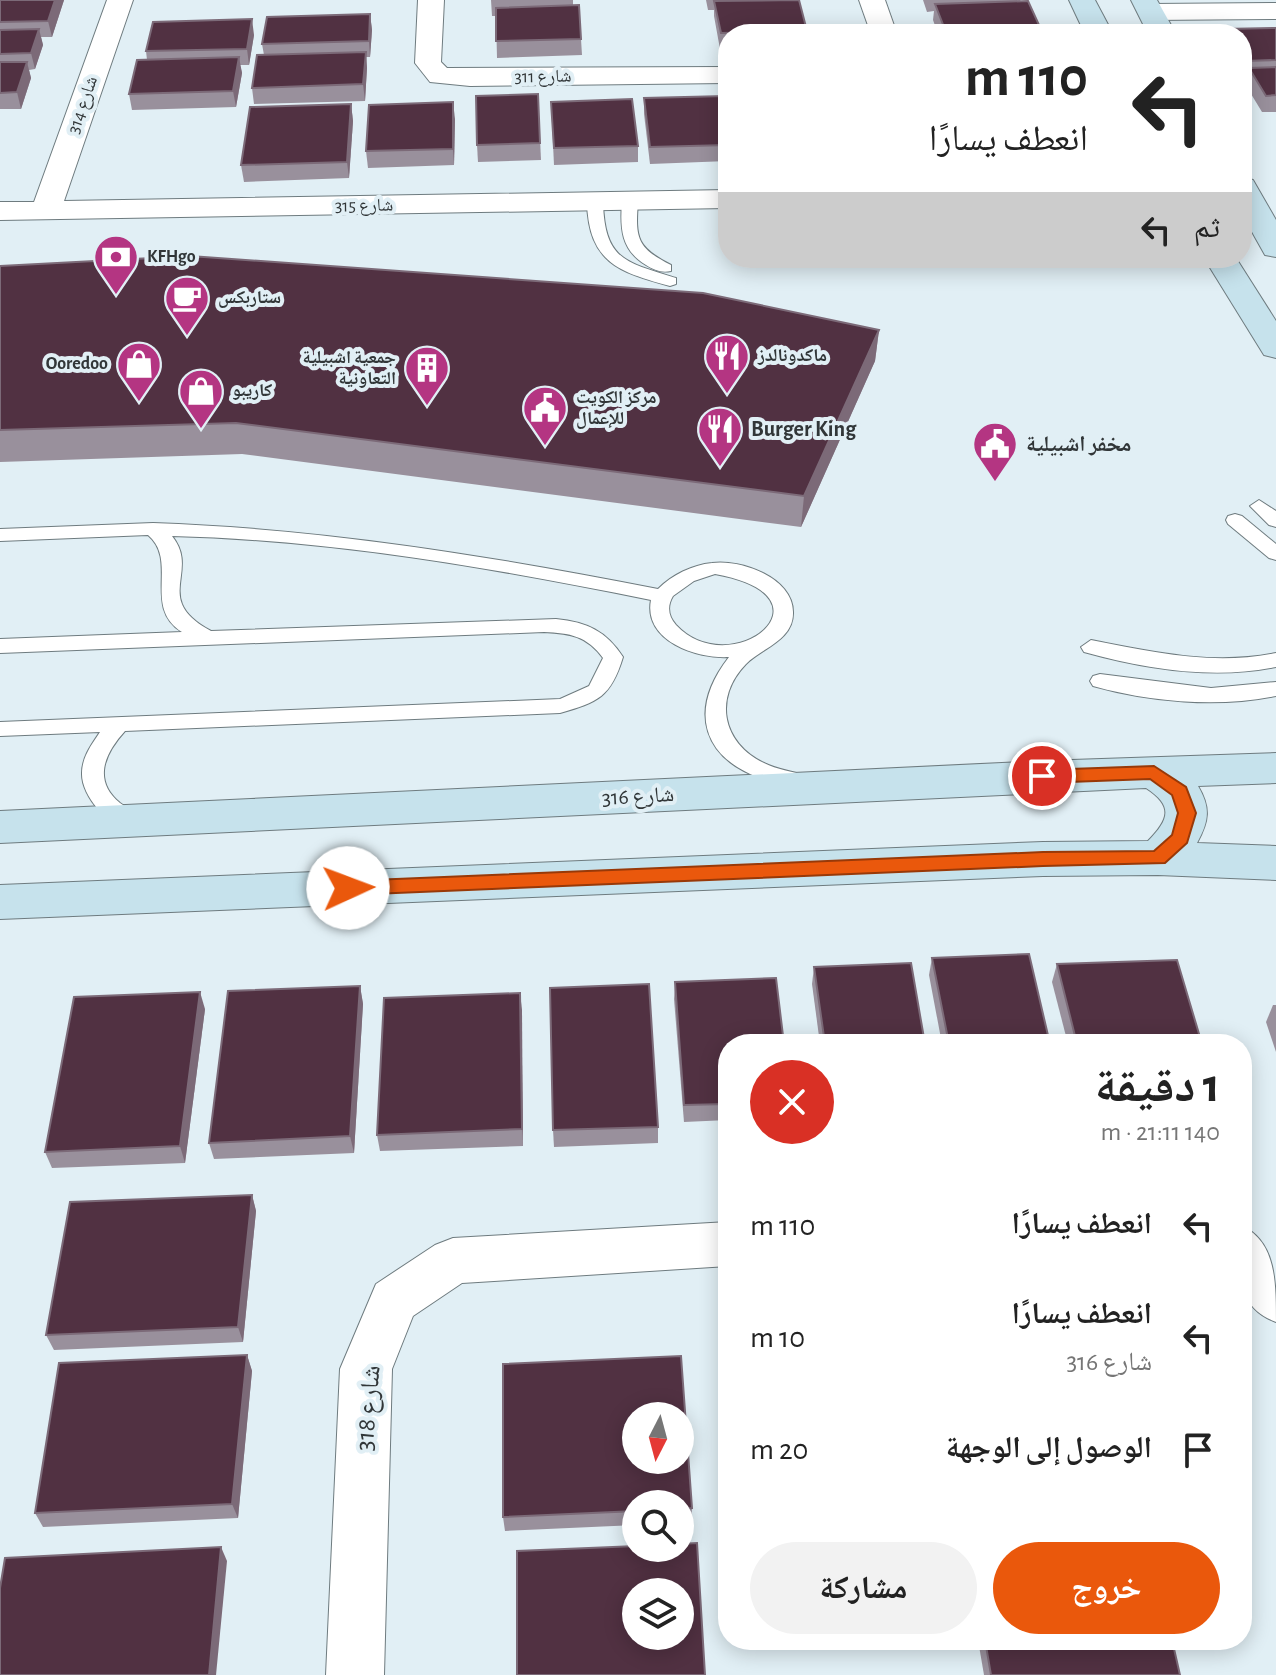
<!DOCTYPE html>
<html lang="ar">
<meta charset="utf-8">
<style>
:root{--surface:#fff;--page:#f2f2f2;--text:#222;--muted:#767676;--accent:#ea580c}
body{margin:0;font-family:"Alegreya Sans","Noto Naskh Arabic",sans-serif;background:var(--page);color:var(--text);direction:rtl;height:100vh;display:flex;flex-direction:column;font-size:30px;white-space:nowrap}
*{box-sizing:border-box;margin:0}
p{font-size:26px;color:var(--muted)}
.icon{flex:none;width:44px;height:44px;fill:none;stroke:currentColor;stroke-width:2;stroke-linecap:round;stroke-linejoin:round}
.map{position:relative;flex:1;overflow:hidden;direction:ltr}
.sheet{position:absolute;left:718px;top:1034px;width:534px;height:616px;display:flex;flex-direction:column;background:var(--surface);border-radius:32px;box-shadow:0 4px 20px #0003;direction:rtl}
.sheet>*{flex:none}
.guide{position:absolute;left:718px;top:24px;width:534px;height:244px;border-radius:32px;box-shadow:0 4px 20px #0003;direction:rtl;background:#fff;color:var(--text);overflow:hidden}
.needle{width:52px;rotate:186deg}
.fabs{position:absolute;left:622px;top:1402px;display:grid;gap:16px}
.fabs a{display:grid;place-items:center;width:72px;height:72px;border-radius:50%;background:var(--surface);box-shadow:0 4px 20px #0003;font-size:40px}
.pin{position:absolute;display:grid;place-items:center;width:68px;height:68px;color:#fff;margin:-34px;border:4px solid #fff;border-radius:50%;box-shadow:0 2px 8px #0007}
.me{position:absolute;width:88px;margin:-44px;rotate:88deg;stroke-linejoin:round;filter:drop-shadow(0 0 6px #0008)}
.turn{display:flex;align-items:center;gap:28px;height:168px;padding:0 32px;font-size:36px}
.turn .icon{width:104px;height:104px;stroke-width:2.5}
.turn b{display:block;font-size:56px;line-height:68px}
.then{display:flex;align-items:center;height:76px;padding:0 32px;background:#0003;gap:16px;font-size:30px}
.round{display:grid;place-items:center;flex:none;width:84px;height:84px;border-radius:42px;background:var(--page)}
.summary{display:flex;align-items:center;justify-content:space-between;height:136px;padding:0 32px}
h1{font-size:48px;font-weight:700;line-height:60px}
.action{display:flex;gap:16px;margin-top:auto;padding:16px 32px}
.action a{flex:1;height:92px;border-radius:48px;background:var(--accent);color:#fff;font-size:32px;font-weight:700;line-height:92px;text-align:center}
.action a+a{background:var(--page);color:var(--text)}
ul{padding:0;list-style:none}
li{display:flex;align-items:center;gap:24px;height:112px;padding:0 32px}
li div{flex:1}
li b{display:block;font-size:30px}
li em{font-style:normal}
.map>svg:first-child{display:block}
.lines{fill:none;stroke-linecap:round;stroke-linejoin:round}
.lane-casing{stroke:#6e7b7f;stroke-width:2}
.street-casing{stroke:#6e7b7f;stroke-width:2}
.secondary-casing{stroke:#6e7b7f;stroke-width:2}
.lane{fill:#fff;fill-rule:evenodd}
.street{fill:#fff;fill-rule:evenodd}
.secondary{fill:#c6e2ec;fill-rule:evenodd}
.wall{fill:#99909c;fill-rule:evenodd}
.shaded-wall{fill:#7c6a78}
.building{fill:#513142;stroke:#7c6a78;stroke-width:2;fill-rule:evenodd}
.route{fill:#ea580c;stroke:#983908;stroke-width:2}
.labels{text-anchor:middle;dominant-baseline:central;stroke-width:8;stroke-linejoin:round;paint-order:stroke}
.far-street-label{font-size:18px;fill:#313638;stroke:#e1eff5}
.far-poi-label{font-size:18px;font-weight:bold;fill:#313638;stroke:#e1eff5;text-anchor:start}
.poi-label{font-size:22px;font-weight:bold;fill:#313638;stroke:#e1eff5;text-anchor:start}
.street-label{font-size:22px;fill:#313638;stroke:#e1eff5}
.near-street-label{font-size:26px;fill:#313638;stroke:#e1eff5}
</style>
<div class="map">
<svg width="1276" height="1675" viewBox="0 0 1276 1675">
<rect width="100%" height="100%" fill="#e1eff5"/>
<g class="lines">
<g class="lane-casing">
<g id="lane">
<path d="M630 197 638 202C635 238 637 248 671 265V271C661 273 654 270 646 265 621 250 620 228 622 202Z"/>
<path d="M595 198 603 203C605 261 626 262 676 278V284L670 286C618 272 589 262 587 203Z"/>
<polygon points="1259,500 1276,511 1276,527 1269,525 1250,506"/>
<polygon points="1235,514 1242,516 1276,544 1276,560 1269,558 1228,524 1226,520 1228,516"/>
<path d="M153 523C324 529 490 556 658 589 672 575 692 565 712 563 741 559 793 578 793 612 794 640 762 648 746 664 713 698 722 743 764 763 777 770 792 771 806 776L809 781 806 786C794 790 781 785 769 781 702 761 687 711 729 657 697 659 643 641 651 600 493 568 334 540 172 536 201 572 151 599 211 631L556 619C587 622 606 631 623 657 611 697 598 702 560 713L125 731C105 753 92 780 120 803 127 808 134 811 139 819L136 825C111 832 81 796 82 773 82 757 92 744 100 732L0 736V722L560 699 589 686 603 658C587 636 570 633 544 632L0 653V639L182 632C142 607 179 561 148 535L0 541V529ZM715 574C842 597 731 684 676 625 668 616 667 606 673 596L694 581Z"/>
<path d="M1091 640C1153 652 1213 666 1276 653V667C1213 680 1145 669 1084 652L1081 647Z"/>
<path d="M1100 674 1211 688 1276 682V696C1218 708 1150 702 1093 686L1090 681 1093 676Z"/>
</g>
</g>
<g class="street-casing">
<g id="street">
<polygon points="107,0 133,0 64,201 728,190 728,208 0,220 0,202 34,202"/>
<polygon points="418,0 444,0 441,62 447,68 728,67 728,83 470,86 430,82 415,63"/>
<polygon points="859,0 885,0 897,34 871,34"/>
<polygon points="1276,3 1276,19 1151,20 1142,17 1138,12 1142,7 1151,4"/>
<polygon points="728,1222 728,1266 462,1283 413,1316 392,1369 384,1675 326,1675 340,1369 376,1284 435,1245 453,1238"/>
<path d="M1242 1226C1276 1242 1276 1282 1276 1322 1231 1305 1242 1266 1242 1226Z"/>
</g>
</g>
<g class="secondary-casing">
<g id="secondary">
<polygon points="1069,0 1095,0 1113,34 1085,34"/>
<polygon points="1131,0 1157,0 1176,34 1148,34"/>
<polygon points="1242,177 1253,180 1276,220 1276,257 1265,255 1242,214"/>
<polygon points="1204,258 1236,258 1276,321 1276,358 1264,355"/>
<path d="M1276 753V783L1198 786C1211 808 1209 821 1197 843L1276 846V880L1158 875 1043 876 0 919V885L1043 842 1148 841C1169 820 1174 806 1146 788L0 843V811L1042 761Z"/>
</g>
</g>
<use href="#lane" class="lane"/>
<use href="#street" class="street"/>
<use href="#secondary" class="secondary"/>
</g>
<g class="wall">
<polygon points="0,0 64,0 52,37 41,37 43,45 35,69 29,70 31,78 21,109 0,109"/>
<polygon points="491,0 573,0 573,6 581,39 582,55 497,58 496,16 492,16"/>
<polygon points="706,0 799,0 807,34 728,34 728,49 720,49 714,16 714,10 708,10"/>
<polygon points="923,0 1020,0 1039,25 1037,34 938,34 933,20 934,11 927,12"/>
<polygon points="370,14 372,30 370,57 366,57 367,68 365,101 254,104 252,88 264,55 262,44"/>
<polygon points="1276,28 1276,112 1262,112 1245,84 1247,77 1242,77 1242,34 1225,34 1226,29"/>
<polygon points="254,35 249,65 240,65 242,73 236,107 132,110 129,94 147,60 146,51"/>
<polygon points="538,94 541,160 478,162 477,145"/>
<polygon points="644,98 728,108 728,161 650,164 644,114"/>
<polygon points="551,102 638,146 638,162 554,165"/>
<polygon points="351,104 353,121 349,178 244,182 241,165"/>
<polygon points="455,119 454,165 368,168 366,151"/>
<polygon points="0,266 879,330 875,361 801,527 242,454 0,462"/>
<polygon points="932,958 1050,1044 942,1044 929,975"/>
<polygon points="1057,964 1202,1044 1068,1044 1052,982"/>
<polygon points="814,967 925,1044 820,1044 812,984"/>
<polygon points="675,982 728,1044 728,1120 684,1122 674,999"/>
<polygon points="360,986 363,1004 354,1153 214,1159 209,1143"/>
<polygon points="520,993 523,1146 380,1151 377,1135"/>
<polygon points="1273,1005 1276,1005 1276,1052 1266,1022"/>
<polygon points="205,1009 185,1163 52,1168 45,1152"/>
<polygon points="658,1127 658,1143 554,1147 553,1130"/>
<polygon points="252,1195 256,1211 243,1342 54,1350 46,1335"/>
<polygon points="247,1355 252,1371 238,1518 43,1527 35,1513"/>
<path d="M681 1356 692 1508 691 1522 680 1523V1504H636V1525L505 1531 503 1517V1364ZM636 1416H680V1460H636Z"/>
<polygon points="978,1640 1172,1640 1180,1675 984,1675"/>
</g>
<g class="shaded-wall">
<polygon points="55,0 64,0 52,37 48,21"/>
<polygon points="370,14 372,30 370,57 369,41"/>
<polygon points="252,19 254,35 249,65 247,49"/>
<polygon points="39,29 43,45 35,69 31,53"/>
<polygon points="366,52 367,68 365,101 363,84"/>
<polygon points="239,57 242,73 236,107 233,91"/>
<polygon points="27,62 31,78 21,109 17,92"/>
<polygon points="453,102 455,119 454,165 453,149"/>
<polygon points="351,104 353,121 349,178 347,162"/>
<polygon points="879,330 875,361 801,527 804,496"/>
<polygon points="360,986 363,1004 354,1153 350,1136"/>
<polygon points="200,992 205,1009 185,1163 180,1146"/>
<polygon points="520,993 522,1010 523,1146 522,1129"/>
<polygon points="252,1195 256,1211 243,1342 238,1327"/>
<polygon points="247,1355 252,1371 238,1518 232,1504"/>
<polygon points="221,1547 227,1561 216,1675 209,1675"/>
</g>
<g class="building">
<polygon points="0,0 55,0 48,21 0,22"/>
<polygon points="799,0 807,31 721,33 714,1"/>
<polygon points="1028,1 1039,25 944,27 935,4"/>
<polygon points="579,5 581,39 496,41 496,8"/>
<polygon points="370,14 369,41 262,44 267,17"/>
<polygon points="252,19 247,49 146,51 153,22"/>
<polygon points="1276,28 1276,60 1244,61 1242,57 1242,34 1229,34 1226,29"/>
<polygon points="39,29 31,53 0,54 0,30"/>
<polygon points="366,52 363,84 252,88 257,55"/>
<polygon points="239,57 233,91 129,94 137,60"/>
<polygon points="0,62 27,62 17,92 0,93"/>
<polygon points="1276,67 1276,95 1266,96 1249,68"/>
<polygon points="538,94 540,143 477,145 476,96"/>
<polygon points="726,96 728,108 728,145 650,147 644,98"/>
<polygon points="632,99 638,146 554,148 551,102"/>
<polygon points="453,102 453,149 366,151 369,105"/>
<polygon points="351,104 347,162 241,165 250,107"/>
<polygon points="190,256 703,293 879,330 804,496 236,423 0,430 0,266"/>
<polygon points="1029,954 1050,1044 949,1044 932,958"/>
<polygon points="1177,960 1202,1044 1077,1044 1057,964"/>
<polygon points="911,963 925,1044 825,1044 814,967"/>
<polygon points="776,978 784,1044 728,1044 728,1104 684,1105 675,982"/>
<polygon points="649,984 658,1127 553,1130 550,988"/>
<polygon points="360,986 350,1136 209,1143 228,991"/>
<polygon points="200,992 180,1146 45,1152 74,997"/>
<polygon points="520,993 522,1129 377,1135 384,998"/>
<polygon points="252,1195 238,1327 46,1335 70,1202"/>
<polygon points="247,1355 232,1504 35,1513 59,1363"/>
<path d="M681 1356 692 1508 680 1509V1504H636V1511L503 1517V1364ZM636 1416H680V1460H636Z"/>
<path d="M697 1543 705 1675H517V1551L636 1546V1548H680V1544ZM636 1592H680V1636H636Z"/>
<polygon points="221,1547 209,1675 0,1675 0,1588 5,1558"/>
<polygon points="985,1640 1172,1640 1180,1675 991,1675"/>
</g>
<polygon class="route" points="1154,766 1186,787 1196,813 1187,843 1165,863 1043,866 348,895 338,888 348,881 1043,852 1154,851 1172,835 1178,813 1172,795 1150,779 1042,783 1033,776 1042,770"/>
<defs>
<g id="bank-pin" transform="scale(2.3)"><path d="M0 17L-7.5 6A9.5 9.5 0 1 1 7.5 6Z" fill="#b43582" stroke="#e1eff5"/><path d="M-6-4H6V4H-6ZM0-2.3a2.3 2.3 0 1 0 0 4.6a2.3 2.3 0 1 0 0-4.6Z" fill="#fff"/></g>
<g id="cafe-pin" transform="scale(2.3)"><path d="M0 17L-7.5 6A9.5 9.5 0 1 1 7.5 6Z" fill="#b43582" stroke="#e1eff5"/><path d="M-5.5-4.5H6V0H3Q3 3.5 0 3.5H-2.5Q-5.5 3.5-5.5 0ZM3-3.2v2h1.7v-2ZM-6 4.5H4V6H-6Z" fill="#fff"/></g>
<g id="restaurant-pin" transform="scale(2.3)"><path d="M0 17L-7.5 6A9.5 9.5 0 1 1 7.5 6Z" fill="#b43582" stroke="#e1eff5"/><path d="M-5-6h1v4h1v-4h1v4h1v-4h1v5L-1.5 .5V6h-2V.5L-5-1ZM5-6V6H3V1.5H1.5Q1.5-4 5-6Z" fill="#fff"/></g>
<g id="shop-pin" transform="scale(2.3)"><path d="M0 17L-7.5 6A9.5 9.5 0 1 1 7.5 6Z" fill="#b43582" stroke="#e1eff5"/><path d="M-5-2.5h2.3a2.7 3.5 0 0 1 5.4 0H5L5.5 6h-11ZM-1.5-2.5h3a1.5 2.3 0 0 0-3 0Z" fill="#fff"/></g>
<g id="building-pin" transform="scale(2.3)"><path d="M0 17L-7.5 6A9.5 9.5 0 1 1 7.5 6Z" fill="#b43582" stroke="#e1eff5"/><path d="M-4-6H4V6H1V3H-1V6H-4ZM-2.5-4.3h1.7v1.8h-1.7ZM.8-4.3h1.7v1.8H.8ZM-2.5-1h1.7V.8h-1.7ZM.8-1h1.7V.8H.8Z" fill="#fff"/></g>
<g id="civic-pin" transform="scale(2.3)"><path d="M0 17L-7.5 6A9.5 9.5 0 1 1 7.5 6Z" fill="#b43582" stroke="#e1eff5"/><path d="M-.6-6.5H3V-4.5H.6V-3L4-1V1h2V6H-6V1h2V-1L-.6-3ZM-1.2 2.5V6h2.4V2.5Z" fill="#fff"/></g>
</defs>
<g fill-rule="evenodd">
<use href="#bank-pin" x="116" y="257"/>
<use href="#cafe-pin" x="187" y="298"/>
<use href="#restaurant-pin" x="727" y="356"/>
<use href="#shop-pin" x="139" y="364"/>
<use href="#building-pin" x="427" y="368"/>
<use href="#shop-pin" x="201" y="391"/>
<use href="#civic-pin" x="545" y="408"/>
<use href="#restaurant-pin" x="720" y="429"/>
<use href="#civic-pin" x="995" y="444"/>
</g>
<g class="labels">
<g class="far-street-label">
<text transform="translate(543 77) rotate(-1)">شارع 311</text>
<text transform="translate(83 105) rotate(-71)">شارع 314</text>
<text transform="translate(364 206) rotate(-1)">شارع 315</text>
</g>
<g class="far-poi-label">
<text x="147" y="257">KFHgo</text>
<text x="218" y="298">ستاربكس</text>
<text x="758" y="356">ماكدونالدز</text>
<text x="396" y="358" text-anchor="end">جمعية اشبيلية<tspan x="396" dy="21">التعاونية</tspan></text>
<text x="108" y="364" text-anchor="end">Ooredoo</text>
<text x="232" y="391">كاريبو</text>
<text x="576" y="398">مركز الكويت<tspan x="576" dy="21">للإعمال</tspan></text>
</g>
<g class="poi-label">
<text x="751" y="429">Burger King</text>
<text x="1026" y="444">مخفر اشبيلية</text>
</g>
<g class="street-label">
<text transform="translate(638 796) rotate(-3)">شارع 316</text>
</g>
<g class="near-street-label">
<text transform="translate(368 1408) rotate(-85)">شارع 318</text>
</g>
</g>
</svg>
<div class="fabs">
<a><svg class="needle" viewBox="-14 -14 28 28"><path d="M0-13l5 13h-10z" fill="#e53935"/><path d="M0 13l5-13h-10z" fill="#767676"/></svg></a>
<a><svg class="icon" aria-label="search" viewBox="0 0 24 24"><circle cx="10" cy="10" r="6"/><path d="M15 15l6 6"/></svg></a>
<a><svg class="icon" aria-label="layers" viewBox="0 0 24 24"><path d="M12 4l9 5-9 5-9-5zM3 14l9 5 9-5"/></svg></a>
</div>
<div class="pin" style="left:1042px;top:776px;background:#d93025"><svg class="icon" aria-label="arrive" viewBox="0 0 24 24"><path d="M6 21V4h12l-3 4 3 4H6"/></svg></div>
<svg class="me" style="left:348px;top:888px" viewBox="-20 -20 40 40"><circle r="19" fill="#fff"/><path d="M0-13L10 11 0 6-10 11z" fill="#ea580c"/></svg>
<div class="guide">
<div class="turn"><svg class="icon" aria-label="left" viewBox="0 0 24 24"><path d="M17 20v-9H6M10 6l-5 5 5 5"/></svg><div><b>110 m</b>انعطف يسارًا</div></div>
<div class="then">ثم<svg class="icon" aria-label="left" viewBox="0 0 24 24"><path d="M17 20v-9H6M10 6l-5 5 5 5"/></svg></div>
</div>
<section class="sheet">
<div class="summary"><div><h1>1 دقيقة</h1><p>140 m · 21:11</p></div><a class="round" style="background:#d93025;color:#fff"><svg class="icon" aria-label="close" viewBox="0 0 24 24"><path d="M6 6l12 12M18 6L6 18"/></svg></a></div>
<ul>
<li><svg class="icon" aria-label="left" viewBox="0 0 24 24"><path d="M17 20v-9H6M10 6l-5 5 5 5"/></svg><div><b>انعطف يسارًا</b></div><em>110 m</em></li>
<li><svg class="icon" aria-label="left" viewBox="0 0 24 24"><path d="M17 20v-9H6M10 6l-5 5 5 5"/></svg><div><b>انعطف يسارًا</b><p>شارع 316</p></div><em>10 m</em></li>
<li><svg class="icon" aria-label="arrive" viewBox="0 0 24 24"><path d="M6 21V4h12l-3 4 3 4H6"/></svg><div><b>الوصول إلى الوجهة</b></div><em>20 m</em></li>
</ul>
<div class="action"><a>خروج</a><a>مشاركة</a></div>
</section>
</div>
